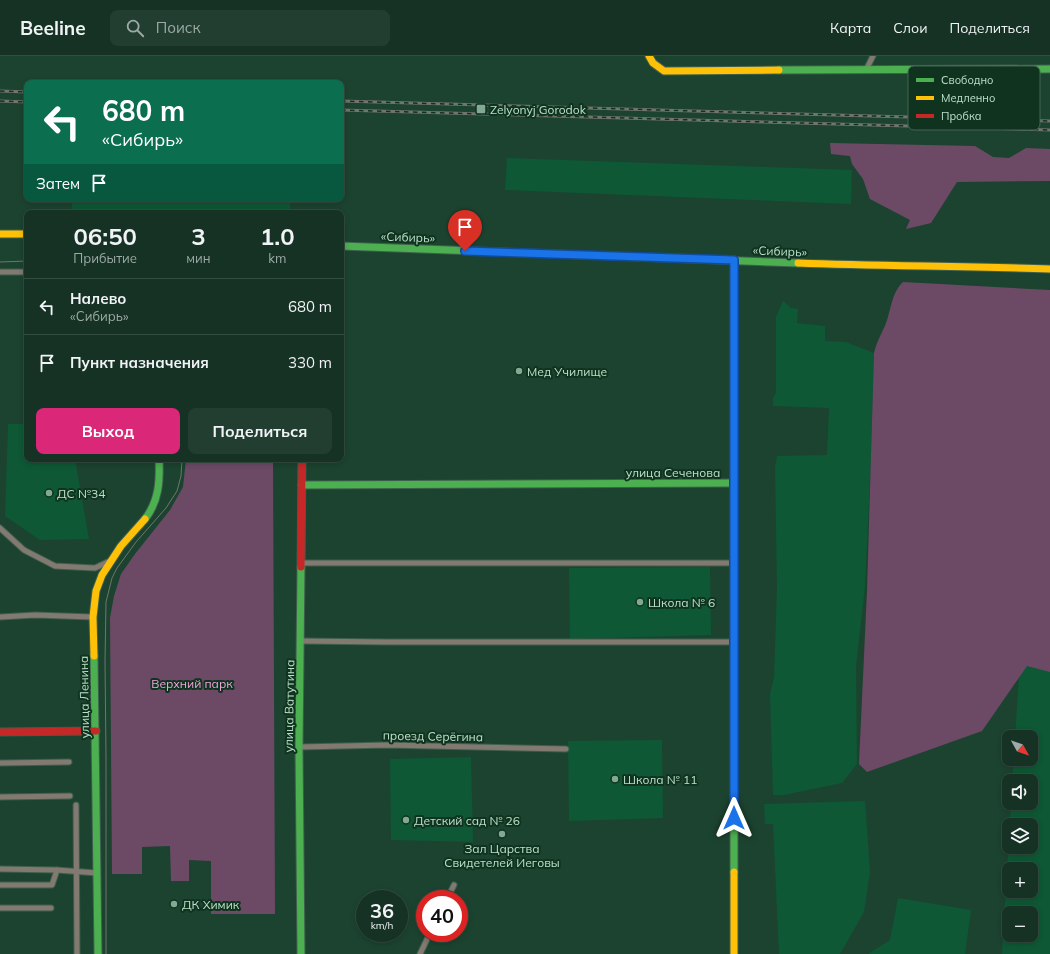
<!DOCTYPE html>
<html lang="ru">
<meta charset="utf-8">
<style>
:root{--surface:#153224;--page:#223e31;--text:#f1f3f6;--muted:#9daaa6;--line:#344d41;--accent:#db2777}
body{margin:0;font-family:Mulish,sans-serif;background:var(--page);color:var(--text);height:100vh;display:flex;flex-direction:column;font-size:15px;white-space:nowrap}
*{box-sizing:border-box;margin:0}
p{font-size:13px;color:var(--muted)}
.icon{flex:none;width:22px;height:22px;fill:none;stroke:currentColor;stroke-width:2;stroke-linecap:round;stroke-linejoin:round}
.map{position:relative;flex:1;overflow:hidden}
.panel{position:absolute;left:24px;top:154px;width:320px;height:252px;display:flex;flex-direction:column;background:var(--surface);border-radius:8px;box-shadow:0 2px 6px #0003,0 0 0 1px var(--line)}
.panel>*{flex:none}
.banner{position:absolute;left:24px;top:24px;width:320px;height:122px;border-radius:8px;box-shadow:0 2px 6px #0003,0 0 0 1px var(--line);background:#0b6e4f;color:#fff;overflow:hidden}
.needle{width:26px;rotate:130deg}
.tools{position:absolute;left:1002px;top:674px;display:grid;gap:8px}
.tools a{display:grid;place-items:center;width:36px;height:36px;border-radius:8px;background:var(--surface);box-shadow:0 2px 6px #0003,0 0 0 1px var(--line);font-size:20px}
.speed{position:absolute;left:356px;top:834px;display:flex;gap:8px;font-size:20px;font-weight:700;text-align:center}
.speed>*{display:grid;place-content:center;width:52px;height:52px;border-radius:50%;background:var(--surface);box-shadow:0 2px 6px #0003,0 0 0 1px var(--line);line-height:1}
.speed small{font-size:10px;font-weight:400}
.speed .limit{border:6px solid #d22;background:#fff;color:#111}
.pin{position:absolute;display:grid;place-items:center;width:34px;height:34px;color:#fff;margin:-41px -17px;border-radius:50% 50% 50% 0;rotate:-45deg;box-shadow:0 0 4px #0007}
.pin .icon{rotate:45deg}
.me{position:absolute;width:44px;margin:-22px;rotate:0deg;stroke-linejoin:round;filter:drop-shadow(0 0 3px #0008)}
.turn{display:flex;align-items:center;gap:14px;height:84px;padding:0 12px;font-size:18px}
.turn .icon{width:52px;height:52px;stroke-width:2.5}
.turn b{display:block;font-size:28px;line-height:34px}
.then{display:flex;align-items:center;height:38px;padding:0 12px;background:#0003;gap:8px;font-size:15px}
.eta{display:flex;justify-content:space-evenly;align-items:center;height:68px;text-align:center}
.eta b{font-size:24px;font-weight:700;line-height:28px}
.action{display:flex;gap:8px;margin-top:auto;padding:8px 12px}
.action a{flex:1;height:46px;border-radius:8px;background:var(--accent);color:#fff;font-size:16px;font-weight:700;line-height:46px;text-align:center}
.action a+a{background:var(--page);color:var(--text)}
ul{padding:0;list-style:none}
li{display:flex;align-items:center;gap:12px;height:56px;padding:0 12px;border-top:1px solid var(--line)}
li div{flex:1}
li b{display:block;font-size:15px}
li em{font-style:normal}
header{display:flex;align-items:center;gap:24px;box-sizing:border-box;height:56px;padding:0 20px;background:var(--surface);border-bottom:1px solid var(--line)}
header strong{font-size:19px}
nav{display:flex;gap:22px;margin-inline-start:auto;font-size:14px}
.search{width:280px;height:36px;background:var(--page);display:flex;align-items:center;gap:10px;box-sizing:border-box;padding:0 14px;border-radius:8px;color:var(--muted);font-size:15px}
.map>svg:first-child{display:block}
.built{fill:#0e5835;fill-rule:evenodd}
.green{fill:#6c4a66}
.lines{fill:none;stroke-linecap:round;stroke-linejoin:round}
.street-casing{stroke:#3f5f4e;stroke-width:7}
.fast-casing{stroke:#3f5f4e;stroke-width:9}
.slow-casing{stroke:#3f5f4e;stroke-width:9}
.jam-casing{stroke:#3f5f4e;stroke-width:9}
.street{stroke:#827971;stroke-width:5}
.fast{stroke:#4caf50;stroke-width:7}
.slow{stroke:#ffc107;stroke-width:7}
.jam{stroke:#c62828;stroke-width:7}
.tram{stroke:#71756c;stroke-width:1}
.rail-casing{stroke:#71756c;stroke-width:3}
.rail{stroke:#103320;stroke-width:1.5;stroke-dasharray:4.5;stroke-linecap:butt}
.route-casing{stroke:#114b97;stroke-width:10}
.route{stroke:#1a73e8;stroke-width:7}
.poi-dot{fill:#82a992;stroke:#103320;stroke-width:1.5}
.labels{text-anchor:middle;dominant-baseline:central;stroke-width:4;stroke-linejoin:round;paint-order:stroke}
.poi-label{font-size:12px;fill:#b9e0c7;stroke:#103320;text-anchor:start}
.street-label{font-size:12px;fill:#b9e0c7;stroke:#103320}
.park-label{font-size:12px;fill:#f0a3dc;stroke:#103320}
.key{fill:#103320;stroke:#436752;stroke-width:1}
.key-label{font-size:11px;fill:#b9e0c7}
</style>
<header>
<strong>Beeline</strong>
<div class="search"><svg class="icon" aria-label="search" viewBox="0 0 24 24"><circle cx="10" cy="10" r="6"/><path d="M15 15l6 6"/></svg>Поиск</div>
<nav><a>Карта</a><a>Слои</a><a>Поделиться</a></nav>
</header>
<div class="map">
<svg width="1050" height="898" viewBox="0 0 1050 898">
<rect width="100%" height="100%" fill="#1c4330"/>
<g class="built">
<polygon points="507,102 852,114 851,148 505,134"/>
<rect x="72" y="143" width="218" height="14"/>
<polygon points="783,245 791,252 798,253 797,267 825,270 825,285 846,286 874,297 871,400 865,531 856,610 857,708 842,727 784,739 773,739 770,637 774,622 777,532 775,411 777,400 827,399 829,352 773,350 773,342 776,337 776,261"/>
<polygon points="8,368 27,368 27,403 75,403 89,483 40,484 5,460"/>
<polygon points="710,511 711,579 570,583 569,512"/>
<path d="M1023 560H1050V898H1002L1009 780V791H1031V769H1010L1011 747H1031V725H1012L1014 703H1031V681H1015ZM1009 813H1031V835H1009ZM1009 857H1031V879H1009Z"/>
<polygon points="662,684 663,762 569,765 568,685"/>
<polygon points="471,701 473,786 391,784 390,703"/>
<polygon points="865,745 870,816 864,856 840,898 779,898 773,768 765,768 764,748"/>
<polygon points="898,842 971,854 965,898 868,898 890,884"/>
</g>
<g class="green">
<polygon points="830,87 975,90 993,101 1009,102 1026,92 1050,93 1050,125 957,126 931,167 906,173 910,164 870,143 863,123 852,108 850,100 831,98"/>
<path d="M903 226 1050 234V616L1027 610 982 675 867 716 859 708 867 535 874 297C877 286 880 280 885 270 891 256 891 237 903 226Z"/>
<polygon points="186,403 273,403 275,858 211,858 211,805 189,804 189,825 171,825 170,790 142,791 142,818 112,818 110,562 114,540 121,518 135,498 170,454 183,431"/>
</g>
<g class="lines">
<g class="street-casing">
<g id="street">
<polyline points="866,14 873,0"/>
<polyline points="0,216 27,216"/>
<polyline points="0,472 24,494 55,510 95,512 110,505"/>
<polyline points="301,507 734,507"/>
<polyline points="0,561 35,559 93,561"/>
<polyline points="300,585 388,586 734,586"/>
<polyline points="299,691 387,689 566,693"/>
<polyline points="0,707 69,706"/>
<polyline points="0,741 70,740"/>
<polyline points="76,749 77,898"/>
<polyline points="0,813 57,814 97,817"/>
<polyline points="0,829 52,829 57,814"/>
<polyline points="447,843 454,829"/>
<polyline points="0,852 51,852"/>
<polyline points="420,898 430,877"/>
</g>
</g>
<g class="fast-casing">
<g id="fast">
<polyline points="779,14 1050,13"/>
<polyline points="341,190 798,207"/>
<polyline points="734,338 734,816"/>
<polyline points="302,429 734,427"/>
<path d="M145 463C159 445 160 425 159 403"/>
<polyline points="301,511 299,691 301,898"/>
<polyline points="94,600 98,898"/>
</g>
</g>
<g class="slow-casing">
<g id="slow">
<polyline points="649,0 653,7 664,15 779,14"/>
<polyline points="0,178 27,178"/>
<polyline points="734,204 734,338"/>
<path d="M798 207C882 210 966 210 1050 213"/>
<polyline points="94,600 93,561 96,535 102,519 121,490 145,463"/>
<polyline points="734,816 734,898"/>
</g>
</g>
<g class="jam-casing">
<g id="jam">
<polyline points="301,511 302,403"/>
<polyline points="0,676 96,675"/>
</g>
</g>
<use href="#street" class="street"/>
<use href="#fast" class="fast"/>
<use href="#slow" class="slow"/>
<use href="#jam" class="jam"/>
<g class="tram">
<polyline points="0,206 27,205"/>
<polyline points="106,898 106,701 105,605 106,546 112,522 117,512 136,486 166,452 177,435 181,420 182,403"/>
</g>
<g class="rail-casing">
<g id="rail">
<polyline points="0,35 27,36"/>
<polyline points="0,45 27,46"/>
<polyline points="341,45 1050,65"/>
<polyline points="341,54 1050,74"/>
</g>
</g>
<use href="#rail" class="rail"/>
</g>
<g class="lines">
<g class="route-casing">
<polyline id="route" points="465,195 734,204 734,762"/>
</g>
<use href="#route" class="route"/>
</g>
<g class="poi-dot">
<rect x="476" y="48" width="10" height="10" rx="2"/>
<circle cx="519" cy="315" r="4"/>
<circle cx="49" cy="437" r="4"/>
<circle cx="640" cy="546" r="4"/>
<circle cx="615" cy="723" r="4"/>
<circle cx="406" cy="764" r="4"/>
<circle cx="502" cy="778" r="4"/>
<circle cx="174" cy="848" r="4"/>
</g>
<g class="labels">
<g class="poi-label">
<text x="490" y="53">Zelyonyj Gorodok</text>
<text x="527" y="315">Мед Училище</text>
<text x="57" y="437">ДС №34</text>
<text x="648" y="546">Школа № 6</text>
<text x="623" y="723">Школа № 11</text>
<text x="414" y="764">Детский сад № 26</text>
<text x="502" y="792" text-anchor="middle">Зал Царства<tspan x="502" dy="14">Свидетелей Иеговы</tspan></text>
<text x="182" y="848">ДК Химик</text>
</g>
<g class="street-label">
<text transform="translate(408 181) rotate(2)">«Сибирь»</text>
<text transform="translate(780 195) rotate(2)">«Сибирь»</text>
<text x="673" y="416">улица Сеченова</text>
<text transform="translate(84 641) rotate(-91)">улица Ленина</text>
<text transform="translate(289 650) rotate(-89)">улица Ватутина</text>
<text transform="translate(433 680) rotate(1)">проезд Серёгина</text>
</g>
<g class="park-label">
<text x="192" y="627">Верхний парк</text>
</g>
</g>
<rect x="908" y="10" width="132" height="64" rx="6" class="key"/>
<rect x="916" y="22" width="18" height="4" fill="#4caf50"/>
<rect x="916" y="40" width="18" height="4" fill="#ffc107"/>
<rect x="916" y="58" width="18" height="4" fill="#c62828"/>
<g class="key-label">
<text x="941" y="28">Свободно</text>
<text x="941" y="46">Медленно</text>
<text x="941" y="64">Пробка</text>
</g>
</svg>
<div class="tools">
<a><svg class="needle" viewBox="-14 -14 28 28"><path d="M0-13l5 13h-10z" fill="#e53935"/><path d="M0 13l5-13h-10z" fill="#9daaa6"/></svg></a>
<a><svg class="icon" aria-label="sound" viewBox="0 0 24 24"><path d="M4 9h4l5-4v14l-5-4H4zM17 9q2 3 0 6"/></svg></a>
<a><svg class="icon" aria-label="layers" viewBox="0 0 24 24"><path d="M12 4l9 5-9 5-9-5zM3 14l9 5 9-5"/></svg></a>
<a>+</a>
<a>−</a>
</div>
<div class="speed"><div>36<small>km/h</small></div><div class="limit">40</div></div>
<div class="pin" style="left:465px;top:195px;background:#d93025"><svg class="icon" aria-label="arrive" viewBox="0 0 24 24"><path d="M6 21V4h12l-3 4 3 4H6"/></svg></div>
<svg class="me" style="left:734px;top:762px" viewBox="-20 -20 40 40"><path d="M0-17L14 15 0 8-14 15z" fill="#1a73e8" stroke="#fff" stroke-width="4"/></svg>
<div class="banner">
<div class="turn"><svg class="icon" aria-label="left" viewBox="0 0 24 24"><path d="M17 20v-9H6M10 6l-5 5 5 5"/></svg><div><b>680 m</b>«Сибирь»</div></div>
<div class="then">Затем<svg class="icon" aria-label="arrive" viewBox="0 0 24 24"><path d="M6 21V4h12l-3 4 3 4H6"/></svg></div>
</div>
<section class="panel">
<div class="eta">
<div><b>06:50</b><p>Прибытие</p></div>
<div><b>3</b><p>мин</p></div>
<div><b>1.0</b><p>km</p></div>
</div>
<ul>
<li><svg class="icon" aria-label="left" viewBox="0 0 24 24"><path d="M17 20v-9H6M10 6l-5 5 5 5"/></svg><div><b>Налево</b><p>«Сибирь»</p></div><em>680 m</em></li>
<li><svg class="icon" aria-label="arrive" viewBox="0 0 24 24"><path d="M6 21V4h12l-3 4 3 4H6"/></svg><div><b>Пункт назначения</b></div><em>330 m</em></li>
</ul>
<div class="action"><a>Выход</a><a>Поделиться</a></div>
</section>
</div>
